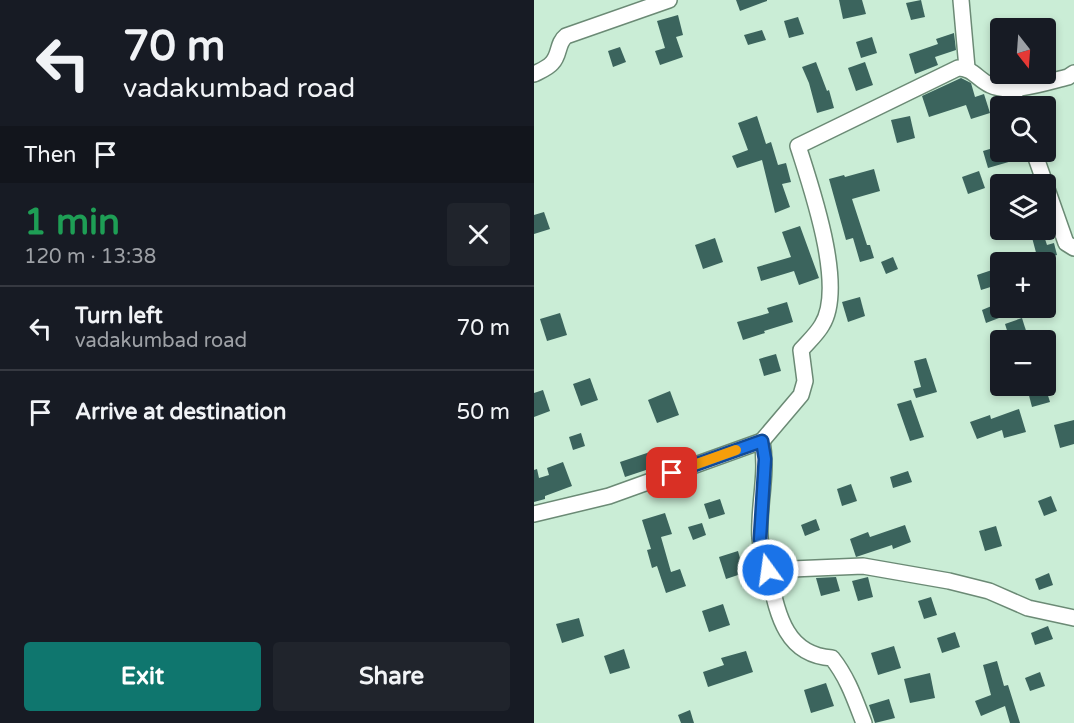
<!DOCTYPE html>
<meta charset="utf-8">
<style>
:root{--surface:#171b24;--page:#20242c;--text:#f1f3f6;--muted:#9ea1a6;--line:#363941;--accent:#0f766e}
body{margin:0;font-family:"Varela Round",sans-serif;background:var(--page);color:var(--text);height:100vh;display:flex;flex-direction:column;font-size:22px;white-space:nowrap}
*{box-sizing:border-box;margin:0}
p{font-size:20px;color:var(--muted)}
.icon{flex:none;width:33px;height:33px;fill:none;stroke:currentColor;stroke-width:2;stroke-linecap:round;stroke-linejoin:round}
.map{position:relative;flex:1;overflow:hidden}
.sheet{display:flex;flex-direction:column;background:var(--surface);width:534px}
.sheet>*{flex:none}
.top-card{background:#171b24;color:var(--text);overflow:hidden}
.needle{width:39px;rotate:163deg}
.tools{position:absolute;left:456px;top:18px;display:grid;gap:12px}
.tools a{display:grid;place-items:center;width:66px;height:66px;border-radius:6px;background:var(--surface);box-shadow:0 3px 9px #0003;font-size:30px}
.pin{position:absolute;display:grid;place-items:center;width:51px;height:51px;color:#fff;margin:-26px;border-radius:12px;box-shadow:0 3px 9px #0006}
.me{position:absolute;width:66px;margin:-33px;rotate:346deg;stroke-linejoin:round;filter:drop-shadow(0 0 4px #0008)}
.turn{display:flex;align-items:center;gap:21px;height:126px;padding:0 24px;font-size:27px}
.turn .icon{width:78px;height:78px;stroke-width:2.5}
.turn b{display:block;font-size:42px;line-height:51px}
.then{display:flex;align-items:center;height:57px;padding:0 24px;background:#0003;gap:12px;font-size:22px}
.round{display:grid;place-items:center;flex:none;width:63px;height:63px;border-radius:6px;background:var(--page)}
.head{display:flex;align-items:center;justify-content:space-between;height:102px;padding:0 24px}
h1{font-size:36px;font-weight:800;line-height:45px;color:#1e9e55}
.primary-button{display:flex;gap:12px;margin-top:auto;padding:12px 24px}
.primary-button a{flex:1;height:69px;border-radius:6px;background:var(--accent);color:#fff;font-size:24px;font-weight:800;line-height:69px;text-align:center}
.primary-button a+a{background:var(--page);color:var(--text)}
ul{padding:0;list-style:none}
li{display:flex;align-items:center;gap:18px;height:84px;padding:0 24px;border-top:2px solid var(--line)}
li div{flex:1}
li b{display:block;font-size:22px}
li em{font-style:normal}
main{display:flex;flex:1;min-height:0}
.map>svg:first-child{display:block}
.building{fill:#3b645d}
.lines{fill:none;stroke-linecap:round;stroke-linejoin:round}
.minor-casing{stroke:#6b8a75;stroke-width:18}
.minor{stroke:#fff;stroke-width:15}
.route-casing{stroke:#114b97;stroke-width:15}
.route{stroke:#1a73e8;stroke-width:10}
.slow{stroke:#f59e0b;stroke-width:10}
</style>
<main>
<section class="sheet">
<div class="top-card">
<div class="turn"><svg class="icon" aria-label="left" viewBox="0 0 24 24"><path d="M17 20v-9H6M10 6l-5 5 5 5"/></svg><div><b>70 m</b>vadakumbad road</div></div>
<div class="then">Then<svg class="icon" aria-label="arrive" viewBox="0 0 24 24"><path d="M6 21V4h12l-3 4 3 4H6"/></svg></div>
</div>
<div class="head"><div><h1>1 min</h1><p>120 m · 13:38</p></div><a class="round"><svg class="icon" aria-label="close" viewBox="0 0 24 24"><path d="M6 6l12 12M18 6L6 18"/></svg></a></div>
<ul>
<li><svg class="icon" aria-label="left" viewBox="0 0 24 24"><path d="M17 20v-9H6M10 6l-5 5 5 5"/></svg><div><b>Turn left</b><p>vadakumbad road</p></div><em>70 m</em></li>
<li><svg class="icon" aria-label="arrive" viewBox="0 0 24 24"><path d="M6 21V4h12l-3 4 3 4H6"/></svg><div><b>Arrive at destination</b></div><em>50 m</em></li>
</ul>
<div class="primary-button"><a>Exit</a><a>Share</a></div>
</section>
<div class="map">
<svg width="540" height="723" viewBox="0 0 540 723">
<rect width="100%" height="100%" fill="#caedd6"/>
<g class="building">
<polygon points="202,0 233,0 233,1 206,11"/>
<polygon points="305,0 328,0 332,14 309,19"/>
<polygon points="387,0 391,17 377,20 372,3"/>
<polygon points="144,15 149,35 142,37 149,57 126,65 121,51 131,48 123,21"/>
<polygon points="264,17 270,34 255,38 250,21"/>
<polygon points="228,30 232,40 214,45 210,35"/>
<polygon points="420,33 422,50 401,57 404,65 381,74 375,54 404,44 402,39"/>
<polygon points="338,37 343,53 327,58 322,42"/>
<polygon points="86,47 92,62 79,67 74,51"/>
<polygon points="282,62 293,91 295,90 300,108 283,113 275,83 268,67"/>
<polygon points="331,62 339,85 322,91 314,68"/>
<polygon points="427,78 437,83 441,97 450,94 456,113 437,119 432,105 395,117 388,96"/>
<polygon points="223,116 232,144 237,142 244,165 252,163 257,182 248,184 256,207 241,213 228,160 203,168 198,156 214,150 204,123"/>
<polygon points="376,116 381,138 363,143 357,120"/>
<polygon points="466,146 466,152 475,152 478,161 454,168 449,151"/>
<polygon points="340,169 346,191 318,199 333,245 336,245 340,258 326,262 319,238 312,240 295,179 310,175 311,177"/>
<polygon points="445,171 451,188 434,194 428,177"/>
<polygon points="10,212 16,229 0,234 0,215"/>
<polygon points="266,226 285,278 265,285 260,271 227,281 223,267 257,257 248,232"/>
<polygon points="496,230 508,230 513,245 520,243 523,255 504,260"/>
<polygon points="181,238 189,262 169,269 161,245"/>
<polygon points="359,257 364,269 352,274 347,262"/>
<polygon points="458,270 463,285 447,290 443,275"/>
<polygon points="326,297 331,316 314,322 308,302"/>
<polygon points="253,302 259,322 230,331 231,333 209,340 203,322 235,313 233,308"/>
<polygon points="460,305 465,318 452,323 448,310"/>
<polygon points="26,313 33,335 13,341 6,319"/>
<polygon points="488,318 494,337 476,340 471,324"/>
<polygon points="242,354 247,371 230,376 225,359"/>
<polygon points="392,358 403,392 382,398 379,389 387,387 380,361"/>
<polygon points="56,378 64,400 47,406 39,384"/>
<polygon points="502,386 511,386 516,402 498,407 493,388"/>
<polygon points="9,390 16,411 0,417 0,393"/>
<polygon points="136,391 145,415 123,423 114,400"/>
<polygon points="377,400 390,437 376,441 363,404"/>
<polygon points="485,409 492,432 470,438 468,430 443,439 436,422 456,415 457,419"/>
<polygon points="540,420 540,444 526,448 520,425"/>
<polygon points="47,433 51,446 39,450 35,437"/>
<polygon points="116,452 121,467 91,477 86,462"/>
<polygon points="29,462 38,486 11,496 11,499 0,502 0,470 3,469 5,478 15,475 13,468"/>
<polygon points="374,471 378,482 359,488 356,477"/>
<polygon points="317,484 323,501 308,506 303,489"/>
<polygon points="517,496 523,511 510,516 504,501"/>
<polygon points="186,499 191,514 175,519 170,504"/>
<polygon points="131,513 138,534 127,537 137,572 146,569 152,586 132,593 123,566 118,568 113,550 117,549 108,520"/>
<polygon points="282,519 286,530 271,536 267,525"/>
<polygon points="168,523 172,535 159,540 154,527"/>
<polygon points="371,525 377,542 359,549 358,545 322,557 316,539 334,532 336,537"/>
<polygon points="462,526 468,546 451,551 445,531"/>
<polygon points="247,548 250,560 241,560 238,551"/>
<polygon points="204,551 210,573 192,579 185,557"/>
<polygon points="515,573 519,585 505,590 501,579"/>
<polygon points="302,577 306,591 287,596 282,578"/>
<polygon points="334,577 339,597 324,601 318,581"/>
<polygon points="397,597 403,615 390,619 384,601"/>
<polygon points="189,604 196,625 175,632 168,611"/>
<polygon points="45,618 50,636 28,643 22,624"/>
<polygon points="514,626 519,639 501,645 497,633"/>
<polygon points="421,632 426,647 408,653 403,638"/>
<polygon points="360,646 367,668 344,675 337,653"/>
<polygon points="90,649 96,668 76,674 70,656"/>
<polygon points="212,651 219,672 174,687 169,672 190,665 187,658"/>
<polygon points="463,661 470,686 474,685 486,723 476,723 471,706 447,716 441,701 457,695 449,665"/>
<polygon points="506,672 511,686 496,691 491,678"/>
<polygon points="396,673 401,698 376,703 370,679"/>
<polygon points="292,683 300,706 277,713 270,690"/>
<polygon points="355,699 361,718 341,723 335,705"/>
<polygon points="156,710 160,723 147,723 144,715"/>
</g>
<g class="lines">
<g class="minor-casing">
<g id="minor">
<polyline points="427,0 433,68"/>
<path d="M0 74C6 71 14 68 18 63 26 55 23 43 32 36L135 0"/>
<polyline points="478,89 484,106"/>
<polyline points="500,152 532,243 540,248"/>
<path d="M228 441 267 395 271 381 267 350C274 342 283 334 288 325 312 287 277 187 264 146L424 68C439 68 443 79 456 85 476 95 513 82 534 77L540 73"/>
<path d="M0 514 75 496 228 441C234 474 224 506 226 538 227 549 231 560 234 570 243 610 249 655 298 658 314 678 321 700 330 723"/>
<polyline points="234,570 329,566 415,581 455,591 494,608 540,618"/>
</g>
</g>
<use href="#minor" class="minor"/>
</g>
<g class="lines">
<g class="route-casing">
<polyline id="route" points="138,473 228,441 231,459 226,539 234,570"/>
</g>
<use href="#route" class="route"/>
<polyline class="slow" points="160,465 202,450"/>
</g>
</svg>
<div class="tools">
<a><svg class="needle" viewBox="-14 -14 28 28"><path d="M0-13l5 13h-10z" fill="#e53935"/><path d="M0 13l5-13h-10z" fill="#9ea1a6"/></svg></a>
<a><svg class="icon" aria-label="search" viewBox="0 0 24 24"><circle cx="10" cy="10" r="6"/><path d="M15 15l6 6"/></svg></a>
<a><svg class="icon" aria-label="layers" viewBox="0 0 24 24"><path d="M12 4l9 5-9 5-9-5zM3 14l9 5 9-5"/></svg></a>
<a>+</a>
<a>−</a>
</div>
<div class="pin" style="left:138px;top:473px;background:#d93025"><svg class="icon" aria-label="arrive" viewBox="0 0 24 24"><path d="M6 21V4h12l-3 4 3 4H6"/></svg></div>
<svg class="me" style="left:234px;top:570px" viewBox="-20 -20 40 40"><circle r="17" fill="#1a73e8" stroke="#fff" stroke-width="3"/><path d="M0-11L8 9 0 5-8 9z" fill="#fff"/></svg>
</div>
</main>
